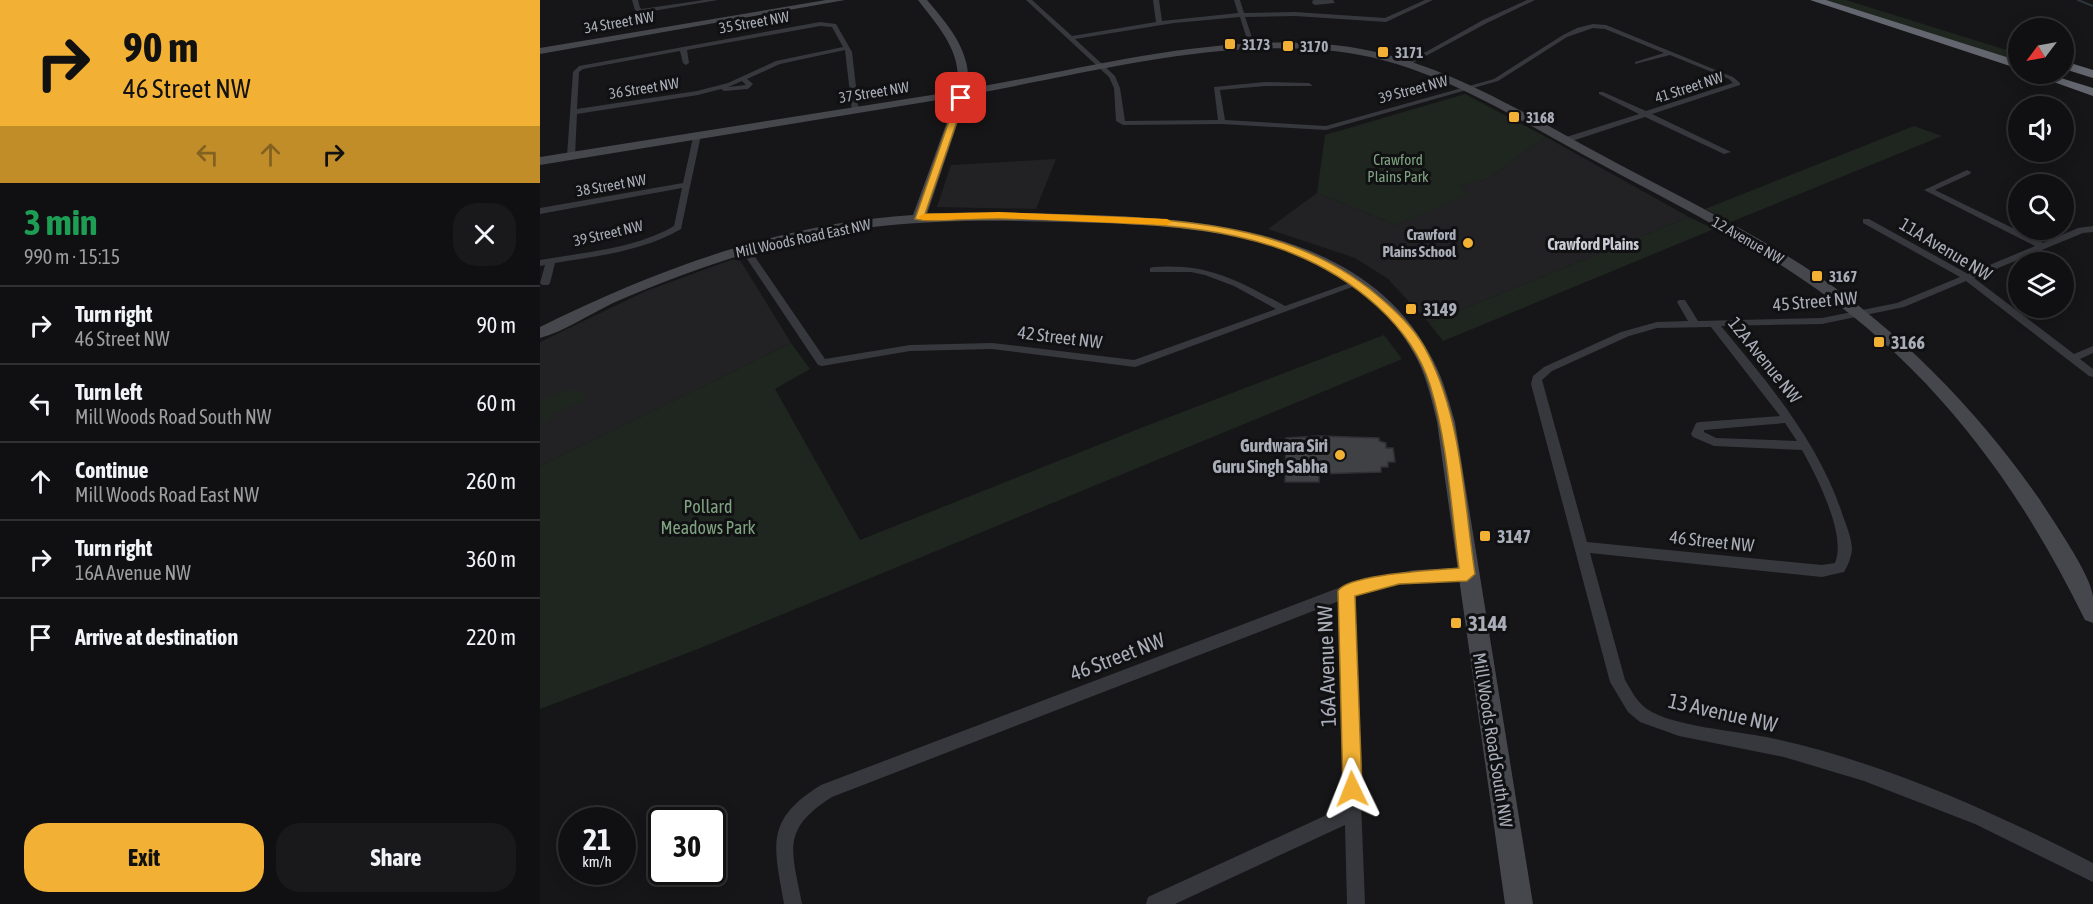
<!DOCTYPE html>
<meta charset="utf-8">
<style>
:root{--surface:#101012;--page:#19191b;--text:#f1f3f6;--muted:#9c9d9f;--line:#303032;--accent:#f2b134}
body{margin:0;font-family:"Asap Condensed",sans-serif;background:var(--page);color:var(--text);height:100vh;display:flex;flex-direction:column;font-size:22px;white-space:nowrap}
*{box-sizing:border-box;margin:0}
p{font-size:20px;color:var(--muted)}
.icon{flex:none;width:33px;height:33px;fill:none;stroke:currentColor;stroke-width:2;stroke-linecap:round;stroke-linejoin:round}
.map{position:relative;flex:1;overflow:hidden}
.drawer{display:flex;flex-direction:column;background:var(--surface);width:540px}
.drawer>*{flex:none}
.top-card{background:#f2b134;color:#111;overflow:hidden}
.needle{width:39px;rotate:238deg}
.tools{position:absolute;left:1468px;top:18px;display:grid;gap:12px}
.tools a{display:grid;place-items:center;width:66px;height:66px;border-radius:50%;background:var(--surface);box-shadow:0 3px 15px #0003,0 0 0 2px var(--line);font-size:30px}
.speed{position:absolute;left:18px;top:807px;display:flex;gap:12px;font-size:30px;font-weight:700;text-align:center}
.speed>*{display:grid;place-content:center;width:78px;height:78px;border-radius:50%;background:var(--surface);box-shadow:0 3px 15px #0003,0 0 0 2px var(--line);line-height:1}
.speed small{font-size:15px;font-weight:400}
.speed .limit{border:3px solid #111;border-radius:9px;background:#fff;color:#111}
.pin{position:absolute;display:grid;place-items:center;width:51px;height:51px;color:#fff;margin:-26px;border-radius:12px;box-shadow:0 3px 9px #0006}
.me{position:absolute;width:66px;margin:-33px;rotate:358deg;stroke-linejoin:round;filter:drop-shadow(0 0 4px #0008)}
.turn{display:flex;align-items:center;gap:21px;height:126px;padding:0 24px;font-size:27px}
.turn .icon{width:78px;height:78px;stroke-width:2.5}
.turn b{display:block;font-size:42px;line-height:51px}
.lanes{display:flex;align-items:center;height:57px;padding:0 24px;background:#0003;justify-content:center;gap:30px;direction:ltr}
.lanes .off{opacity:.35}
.round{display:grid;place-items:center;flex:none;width:63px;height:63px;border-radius:24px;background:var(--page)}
.summary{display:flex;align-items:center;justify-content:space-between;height:102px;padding:0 24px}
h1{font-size:36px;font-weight:700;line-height:45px;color:#1e9e55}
.primary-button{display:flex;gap:12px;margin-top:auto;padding:12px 24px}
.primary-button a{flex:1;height:69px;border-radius:24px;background:var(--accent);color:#111;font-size:24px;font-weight:700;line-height:69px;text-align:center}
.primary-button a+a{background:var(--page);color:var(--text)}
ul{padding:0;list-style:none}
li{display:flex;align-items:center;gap:18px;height:78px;padding:0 24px;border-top:2px solid var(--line)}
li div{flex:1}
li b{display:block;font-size:22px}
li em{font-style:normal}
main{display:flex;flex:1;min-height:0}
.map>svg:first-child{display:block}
.built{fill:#222225}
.green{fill:#1e261f}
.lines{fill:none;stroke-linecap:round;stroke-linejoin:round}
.stream{stroke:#2c353c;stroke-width:2}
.building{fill:#404145;stroke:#303034;stroke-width:1.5}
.street{fill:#37383d;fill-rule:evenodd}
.secondary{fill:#45474d;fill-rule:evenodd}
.highway{fill:#63666e;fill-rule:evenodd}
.route{fill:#f2b134;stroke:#9d7322;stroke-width:1.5}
.slow{fill:#f59e0b}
.poi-dot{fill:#f2b134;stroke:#111113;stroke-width:2}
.labels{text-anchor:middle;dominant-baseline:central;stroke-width:6;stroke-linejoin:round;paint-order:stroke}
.far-street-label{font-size:15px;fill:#a8adb8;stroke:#111113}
.far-poi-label{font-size:15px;font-weight:bold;fill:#a8adb8;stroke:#111113;text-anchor:start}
.far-park-label{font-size:15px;fill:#7fa381;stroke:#111113}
.far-neighbourhood-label{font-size:16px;font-weight:bold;fill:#c9ccd4;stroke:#111113}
.street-label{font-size:18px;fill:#a8adb8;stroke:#111113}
.poi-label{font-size:18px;font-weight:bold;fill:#a8adb8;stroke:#111113;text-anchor:start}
.park-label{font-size:18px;fill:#7fa381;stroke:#111113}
.near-poi-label{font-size:21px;font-weight:bold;fill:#a8adb8;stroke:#111113;text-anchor:start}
.near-street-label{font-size:21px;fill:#a8adb8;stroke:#111113}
</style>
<main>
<section class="drawer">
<div class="top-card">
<div class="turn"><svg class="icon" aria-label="right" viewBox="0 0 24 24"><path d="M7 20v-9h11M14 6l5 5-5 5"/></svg><div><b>90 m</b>46 Street NW</div></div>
<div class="lanes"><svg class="icon off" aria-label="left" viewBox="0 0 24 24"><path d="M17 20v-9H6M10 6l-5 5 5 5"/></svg><svg class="icon off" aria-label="ahead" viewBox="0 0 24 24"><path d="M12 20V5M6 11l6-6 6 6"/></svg><svg class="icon" aria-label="right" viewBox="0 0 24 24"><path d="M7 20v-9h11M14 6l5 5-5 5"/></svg></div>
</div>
<div class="summary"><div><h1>3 min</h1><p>990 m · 15:15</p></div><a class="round"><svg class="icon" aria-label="close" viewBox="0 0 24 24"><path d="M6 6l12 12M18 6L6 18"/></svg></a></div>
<ul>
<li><svg class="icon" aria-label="right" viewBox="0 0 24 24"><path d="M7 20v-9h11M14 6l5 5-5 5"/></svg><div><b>Turn right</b><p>46 Street NW</p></div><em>90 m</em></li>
<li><svg class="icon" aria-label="left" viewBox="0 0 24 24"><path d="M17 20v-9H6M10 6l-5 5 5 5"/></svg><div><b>Turn left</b><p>Mill Woods Road South NW</p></div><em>60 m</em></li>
<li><svg class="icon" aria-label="ahead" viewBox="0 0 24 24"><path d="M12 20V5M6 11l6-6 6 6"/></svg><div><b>Continue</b><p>Mill Woods Road East NW</p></div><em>260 m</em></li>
<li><svg class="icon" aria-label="right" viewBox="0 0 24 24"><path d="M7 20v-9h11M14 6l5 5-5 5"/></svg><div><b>Turn right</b><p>16A Avenue NW</p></div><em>360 m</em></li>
<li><svg class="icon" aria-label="arrive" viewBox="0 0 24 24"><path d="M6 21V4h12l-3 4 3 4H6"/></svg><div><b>Arrive at destination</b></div><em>220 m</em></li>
</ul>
<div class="primary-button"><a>Exit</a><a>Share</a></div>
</section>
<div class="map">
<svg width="1553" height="904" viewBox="0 0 1553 904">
<rect width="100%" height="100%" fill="#161618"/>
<g class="built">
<polygon points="1006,137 1149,217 889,323 847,278 815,258 728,229 777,193 856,225 929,193 918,186 947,179"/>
<polygon points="516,159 496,209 397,207 411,165"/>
<polygon points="191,260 200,260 251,343 0,466 0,342 106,291"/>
</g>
<g class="green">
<polygon points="1284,0 1306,0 1479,54 1479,62"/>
<polygon points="925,94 1006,137 947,179 919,186 930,194 856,225 777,193 785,135"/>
<polygon points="1374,126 1402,136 1191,222 1165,209"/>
<polygon points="1149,217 1174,229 903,341 889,323"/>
<polygon points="844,335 862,359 158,649 0,709 0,466 251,343 270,369 235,389 320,540 606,426"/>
<polygon points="29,390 39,390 47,399 13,415 8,422 0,422 0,400"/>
</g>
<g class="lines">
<polyline class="stream" points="1538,0 1553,6"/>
</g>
<polygon class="building" points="779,436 839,438 839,441 846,443 846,448 853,448 855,462 848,462 848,467 841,467 841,472 779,474 779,482 745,482 746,438"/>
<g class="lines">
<g class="street">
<polygon points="92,0 98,0 100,8 102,9 164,0 178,0 101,13 95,10"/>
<polygon points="486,0 492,0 532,36 616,22 613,0 619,0 622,21 698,13 694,0 700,0 704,13 755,12 845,18 885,0 893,0 846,22 755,16 705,17 715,46 712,48 709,46 700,17 634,23 535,39 575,76 580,88 585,121 678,120 674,87 725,82 769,83 772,85 771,86 725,86 680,90 685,120 786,126 954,79 1023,35 1037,28 1053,24 1066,25 1193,77 1200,83 1200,85 1112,114 1191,152 1184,154 1105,117 1029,142 1023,142 1023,138 1099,114 1059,94 1059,92 1063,92 1106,111 1193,83 1189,79 1130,55 1095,64 1095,62 1124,53 1065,29 1053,28 1027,37 958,81 786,130 682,124 583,125 576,121 574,88 569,77"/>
<polygon points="773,0 793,0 795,3 775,5 772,3"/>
<polygon points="987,0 995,0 947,23 871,64 866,63 943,20"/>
<path d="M280 22 296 24 312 52 319 113 312 111 305 50 240 64 207 79 213 84 208 89 184 91 181 89 158 95 37 114 35 156 31 158 27 156 33 72 39 66ZM280 26 292 27 303 47 236 61 188 83 157 91 37 109 39 72 43 69 140 51 143 63 146 65 149 63 147 50ZM202 81 206 85 188 87Z"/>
<path d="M154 133 161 135 141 229C103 251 58 256 15 263L10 283 8 285H2L0 283 5 265 0 266V260C45 252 94 249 134 226L142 188 0 214V208L143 183Z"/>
<path d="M1427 170 1431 172 1430 174 1395 190 1503 243 1538 228 1553 226V232L1543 233 1434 278 1534 354 1553 346V353L1540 359 1553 369V377L1549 376 1426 281 1364 307 1282 324 1181 326C1229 384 1276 439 1301 510 1305 523 1312 537 1312 550 1311 558 1308 565 1304 572L1282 577 1050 553 1085 680C1091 690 1097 702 1107 709 1131 726 1196 731 1226 737 1340 761 1450 810 1553 863V882L1435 824 1324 781 1244 757 1139 736 1100 722 1088 712 1070 682 991 384 993 376 1004 367 1081 332 1117 322 1148 321 1137 302 1139 300H1145L1158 321 1282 318 1357 303 1420 277 1323 223V219H1329L1428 274 1495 246 1384 190ZM1171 327 1240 416 1160 422 1156 423 1151 434 1153 437 1174 446 1262 450C1276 475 1307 535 1295 563L1282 565 1047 542 1002 380 1012 371 1089 336 1117 328ZM1245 423 1257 441 1176 438 1164 432V430Z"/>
<path d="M206 247 209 248 285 359 370 345 452 343 594 360 736 309 694 286 665 275 651 272H610V268L613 267C669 263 697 280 745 306L815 281H821L823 283 595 367 452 349 370 351 282 366 278 365 201 250Z"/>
<path d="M927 568 932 570 934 574 932 578 927 580 873 582 813 595 825 904H807L805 825 635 904H606L608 897 804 807 799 601 292 797C240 830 252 850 262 904H244C234 846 224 820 281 785L806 585 873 570Z"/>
</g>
<g class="secondary">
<polygon points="286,0 305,0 0,54 0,48"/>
<path d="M378 0H387C409 26 432 52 428 89 547 68 672 33 794 45 892 55 974 108 1058 153 1130 192 1206 228 1274 273 1363 334 1439 412 1500 500 1513 521 1550 573 1553 596 1553 604 1553 614 1553 623L1545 620C1477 481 1390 364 1259 277 1190 230 1115 194 1042 154 963 111 886 61 794 51 672 38 547 74 427 95L387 214C441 211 495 213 550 215 676 219 831 234 894 362 904 381 909 402 915 422L993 904H965L897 422C892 401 887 379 877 359 810 230 649 225 523 222 428 219 333 220 240 244 183 259 128 279 73 303 50 314 25 331 0 338V327C117 269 242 223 373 215L416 97 0 165V157L417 91C423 52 400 29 378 0Z"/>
</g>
<g class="highway">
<polygon points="1270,0 1286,0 1479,61 1479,69"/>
<polygon points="1524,61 1553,70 1553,78 1524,69"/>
<polygon points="1491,74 1508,74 1553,88 1553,96"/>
</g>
</g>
<path class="route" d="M421 96 425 98 385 214C441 213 496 214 552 216 657 220 764 228 845 302 862 317 878 333 888 354 922 420 924 502 935 574L927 581 859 584 815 596 822 789 819 796 812 799 805 796 803 789 798 591C807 574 898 570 919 568 911 508 908 443 890 385 880 353 861 328 837 306 747 224 631 225 516 220 489 219 461 218 434 219 415 219 394 223 375 219L417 98Z"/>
<polygon class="slow" points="459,212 627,219 632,222 627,225 459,218 383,220 378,217 383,214"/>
<g class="poi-dot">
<rect x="684" y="38" width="12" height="12" rx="3"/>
<rect x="742" y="40" width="12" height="12" rx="3"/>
<rect x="837" y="46" width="12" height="12" rx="3"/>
<rect x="968" y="111" width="12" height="12" rx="3"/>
<circle cx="928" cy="243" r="6"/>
<rect x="1271" y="270" width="12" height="12" rx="3"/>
<rect x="865" y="303" width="12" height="12" rx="3"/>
<rect x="1333" y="336" width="12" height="12" rx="3"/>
<circle cx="800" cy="455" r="6"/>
<rect x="939" y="530" width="12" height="12" rx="3"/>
<rect x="910" y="617" width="12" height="12" rx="3"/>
</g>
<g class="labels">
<g class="far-street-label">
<text transform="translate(79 22) rotate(-10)">34 Street NW</text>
<text transform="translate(214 22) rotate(-10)">35 Street NW</text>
<text transform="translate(1149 87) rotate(-18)">41 Street NW</text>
<text transform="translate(104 88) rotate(-9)">36 Street NW</text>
<text transform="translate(873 89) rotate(-15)">39 Street NW</text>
<text transform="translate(334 92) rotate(-9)">37 Street NW</text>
<text transform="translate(71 185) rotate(-10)">38 Street NW</text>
<text transform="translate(68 233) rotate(-13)">39 Street NW</text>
<text transform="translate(263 238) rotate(-12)">Mill Woods Road East NW</text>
<text transform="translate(1208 240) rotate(30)">12 Avenue NW</text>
</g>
<g class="far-poi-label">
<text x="702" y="44">3173</text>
<text x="760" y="46">3170</text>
<text x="855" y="52">3171</text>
<text x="986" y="117">3168</text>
<text x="916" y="234" text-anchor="end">Crawford<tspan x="916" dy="17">Plains School</tspan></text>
<text x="1289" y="276">3167</text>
</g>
<g class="far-park-label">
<text x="858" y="159">Crawford<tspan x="858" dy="17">Plains Park</tspan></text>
</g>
<g class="far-neighbourhood-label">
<text x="1053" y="244">Crawford Plains</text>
</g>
<g class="street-label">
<text transform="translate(1406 249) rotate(31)">11A Avenue NW</text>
<text transform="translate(1275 301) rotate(-5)">45 Street NW</text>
<text transform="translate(520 337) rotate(7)">42 Street NW</text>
<text transform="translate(1225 360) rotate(51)">12A Avenue NW</text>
<text transform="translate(1172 541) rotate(6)">46 Street NW</text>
<text transform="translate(953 740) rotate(81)">Mill Woods Road South NW</text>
</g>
<g class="poi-label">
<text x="883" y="309">3149</text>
<text x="1351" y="342">3166</text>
<text x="788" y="445" text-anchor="end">Gurdwara Siri<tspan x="788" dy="21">Guru Singh Sabha</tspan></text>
<text x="957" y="536">3147</text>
</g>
<g class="park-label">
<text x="168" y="506">Pollard<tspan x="168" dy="21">Meadows Park</tspan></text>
</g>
<g class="near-poi-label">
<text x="928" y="623">3144</text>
</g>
<g class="near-street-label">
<text transform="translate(577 656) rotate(-21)">46 Street NW</text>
<text transform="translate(786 666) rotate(-92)">16A Avenue NW</text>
<text transform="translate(1183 712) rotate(13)">13 Avenue NW</text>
</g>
</g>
</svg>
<div class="tools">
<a><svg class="needle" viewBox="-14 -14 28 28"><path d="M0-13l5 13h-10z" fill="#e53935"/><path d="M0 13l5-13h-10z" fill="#9c9d9f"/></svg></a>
<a><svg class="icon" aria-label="sound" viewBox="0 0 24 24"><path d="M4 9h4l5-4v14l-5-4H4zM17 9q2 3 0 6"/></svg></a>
<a><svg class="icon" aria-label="search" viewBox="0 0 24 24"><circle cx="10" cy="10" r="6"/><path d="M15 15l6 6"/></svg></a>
<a><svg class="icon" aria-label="layers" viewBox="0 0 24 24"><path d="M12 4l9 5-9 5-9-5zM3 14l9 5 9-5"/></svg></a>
</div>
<div class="speed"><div>21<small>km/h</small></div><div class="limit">30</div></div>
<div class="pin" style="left:421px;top:98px;background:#d93025"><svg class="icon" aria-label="arrive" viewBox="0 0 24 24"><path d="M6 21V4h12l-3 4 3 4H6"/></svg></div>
<svg class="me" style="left:812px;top:789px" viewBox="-20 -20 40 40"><path d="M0-17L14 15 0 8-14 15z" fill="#f2b134" stroke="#fff" stroke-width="4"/></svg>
</div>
</main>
